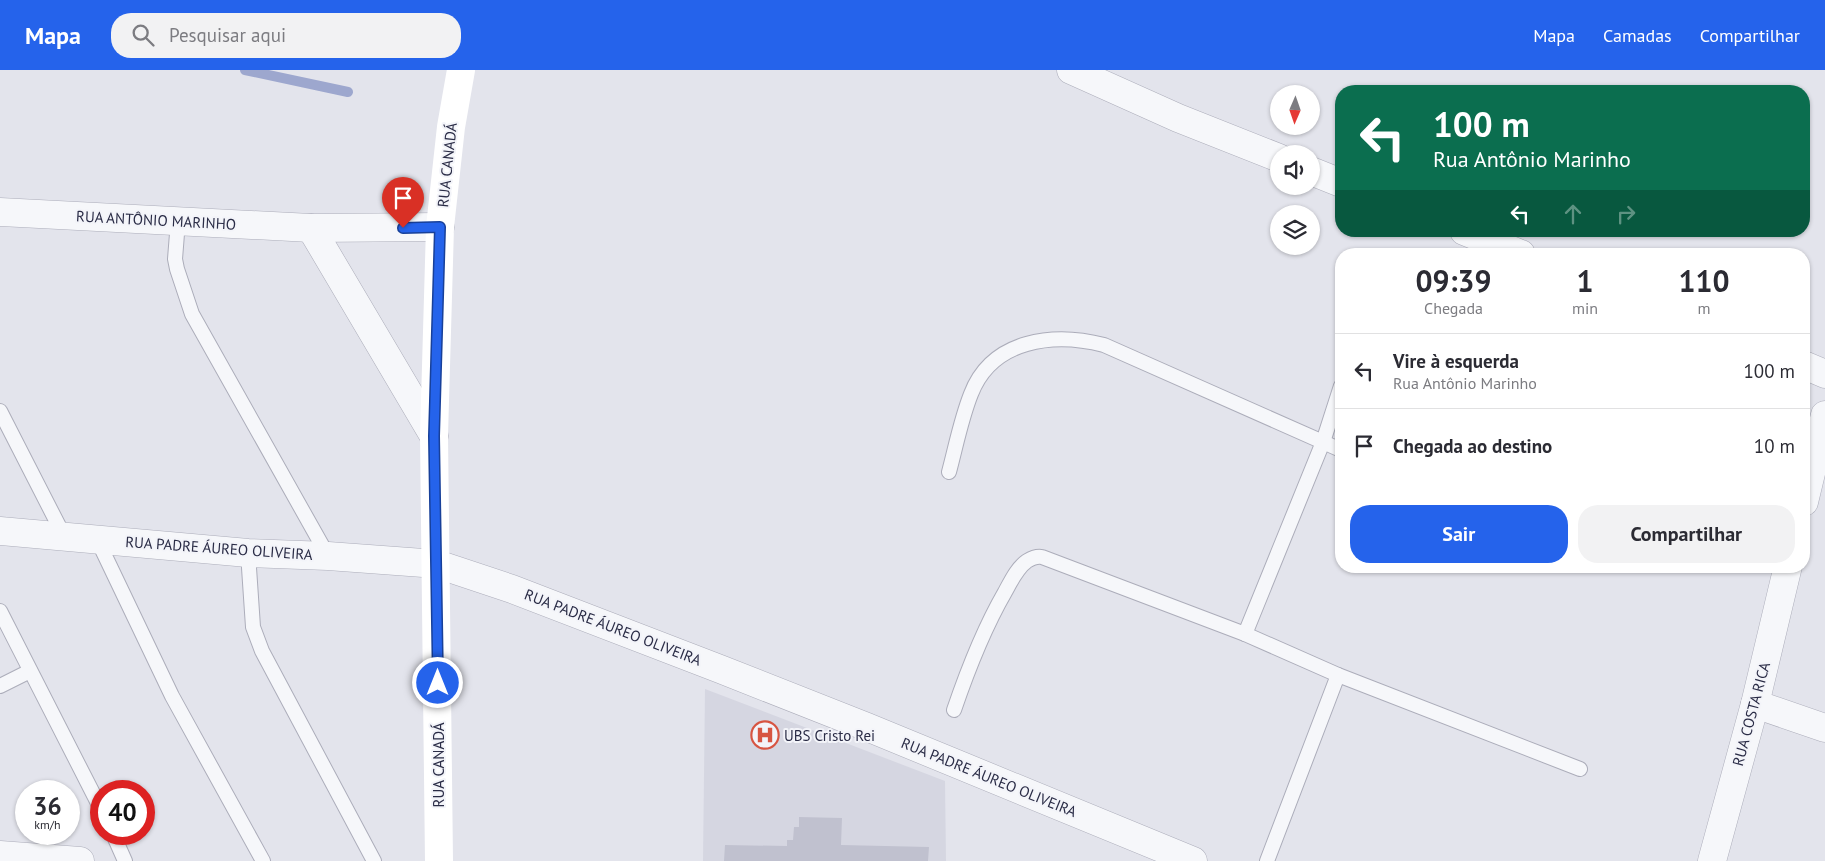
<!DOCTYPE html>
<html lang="pt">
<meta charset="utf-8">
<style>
:root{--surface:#fff;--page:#f2f2f3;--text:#2b2b33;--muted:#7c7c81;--line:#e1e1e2;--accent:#2563eb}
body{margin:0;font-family:"PT Sans",sans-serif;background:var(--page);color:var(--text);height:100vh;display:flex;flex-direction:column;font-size:19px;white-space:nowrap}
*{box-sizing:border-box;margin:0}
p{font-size:16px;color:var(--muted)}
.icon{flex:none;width:28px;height:28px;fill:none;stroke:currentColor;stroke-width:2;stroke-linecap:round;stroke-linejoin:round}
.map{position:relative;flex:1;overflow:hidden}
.drawer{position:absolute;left:1335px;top:178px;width:475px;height:325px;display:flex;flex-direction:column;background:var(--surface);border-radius:20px;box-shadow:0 1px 4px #0004}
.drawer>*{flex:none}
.guide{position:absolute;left:1335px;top:15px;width:475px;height:152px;border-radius:20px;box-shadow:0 1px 4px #0004;background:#0b6e4f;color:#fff;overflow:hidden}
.needle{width:32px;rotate:182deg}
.tools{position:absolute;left:1270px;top:15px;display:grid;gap:10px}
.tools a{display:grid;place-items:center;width:50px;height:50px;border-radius:50%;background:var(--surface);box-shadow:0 1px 4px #0004;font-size:25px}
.speed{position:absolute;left:15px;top:710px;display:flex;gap:10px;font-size:25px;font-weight:700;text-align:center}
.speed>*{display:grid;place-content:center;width:65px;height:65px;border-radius:50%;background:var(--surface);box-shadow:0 1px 4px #0004;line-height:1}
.speed small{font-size:12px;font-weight:400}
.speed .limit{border:8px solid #d22;background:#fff;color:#111}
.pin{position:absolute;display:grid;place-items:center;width:42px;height:42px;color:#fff;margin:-51px -21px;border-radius:50% 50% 50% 0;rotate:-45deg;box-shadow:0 0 5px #0007}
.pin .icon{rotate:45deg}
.me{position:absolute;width:55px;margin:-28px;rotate:0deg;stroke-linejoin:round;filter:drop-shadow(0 0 4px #0008)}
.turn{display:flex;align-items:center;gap:18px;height:105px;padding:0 15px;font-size:22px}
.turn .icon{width:65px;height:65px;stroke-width:2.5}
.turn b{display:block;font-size:35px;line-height:42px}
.lanes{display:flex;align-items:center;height:48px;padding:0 15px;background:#0003;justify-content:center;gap:25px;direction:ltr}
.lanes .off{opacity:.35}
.eta{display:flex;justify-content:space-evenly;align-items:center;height:85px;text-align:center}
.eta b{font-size:30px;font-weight:800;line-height:35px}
.button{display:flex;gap:10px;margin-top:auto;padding:10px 15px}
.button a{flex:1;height:58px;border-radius:20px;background:var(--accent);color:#fff;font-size:20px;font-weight:800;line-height:58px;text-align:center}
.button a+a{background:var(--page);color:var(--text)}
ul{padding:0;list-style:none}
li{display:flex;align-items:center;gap:15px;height:75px;padding:0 15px;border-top:1px solid var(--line)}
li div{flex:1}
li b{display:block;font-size:19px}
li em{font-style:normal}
header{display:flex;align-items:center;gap:30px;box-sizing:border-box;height:70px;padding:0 25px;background:var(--accent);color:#fff}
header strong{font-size:24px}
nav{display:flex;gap:28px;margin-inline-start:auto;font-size:18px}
.search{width:350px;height:45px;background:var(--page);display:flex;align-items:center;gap:12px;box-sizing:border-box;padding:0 18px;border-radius:20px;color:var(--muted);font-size:19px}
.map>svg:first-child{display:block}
.built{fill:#d5d6e1}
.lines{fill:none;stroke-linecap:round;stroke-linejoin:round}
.stream{stroke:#9da7ce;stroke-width:10}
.building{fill:#c0c1cf}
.lane-casing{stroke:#acadba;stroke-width:16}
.street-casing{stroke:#acadba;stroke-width:29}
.lane{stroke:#f6f7fa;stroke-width:14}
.street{stroke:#f6f7fa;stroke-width:28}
.secondary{stroke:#fff;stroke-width:28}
.route-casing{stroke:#184099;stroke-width:12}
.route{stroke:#2563eb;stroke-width:9}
.labels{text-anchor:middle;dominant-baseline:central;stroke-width:4;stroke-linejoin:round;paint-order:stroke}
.street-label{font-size:15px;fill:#2a2c46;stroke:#f3f4f9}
.poi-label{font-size:15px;fill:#2a2c46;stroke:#f3f4f9;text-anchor:start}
</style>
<header>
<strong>Mapa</strong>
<div class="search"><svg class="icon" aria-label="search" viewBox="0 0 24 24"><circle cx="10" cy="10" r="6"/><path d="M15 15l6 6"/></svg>Pesquisar aqui</div>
<nav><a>Mapa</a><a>Camadas</a><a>Compartilhar</a></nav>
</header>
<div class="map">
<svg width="1825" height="791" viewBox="0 0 1825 791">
<rect width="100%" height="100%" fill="#e3e4ec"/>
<polygon class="built" points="705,619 945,711 946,791 703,791"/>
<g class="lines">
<polyline class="stream" points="245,0 348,22"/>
</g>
<polygon class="building" points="799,747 842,748 841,775 929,777 928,791 724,791 725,775 787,776 787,770 793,770 794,757 799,757"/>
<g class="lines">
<g class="lane-casing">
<g id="lane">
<polyline points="178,151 175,189 177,199 192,244 328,486"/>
<polyline points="0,341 64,466"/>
<path d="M949 402C956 376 961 349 971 324 992 269 1054 262 1104 275L1341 380"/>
<polyline points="97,469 172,626 263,791"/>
<polyline points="248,483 253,557 262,581 374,791"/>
<polyline points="0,541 101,739"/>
<polyline points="1245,564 1323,372 1341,316"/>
<polyline points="0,616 30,601"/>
<path d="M954 640C968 599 983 560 1005 522 1011 511 1017 498 1027 491 1032 488 1037 486 1042 487L1245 564 1338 605 1580 699"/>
<polyline points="113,764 125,791"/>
<polyline points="1267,791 1338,605"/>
</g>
</g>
<g class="street-casing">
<g id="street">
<polyline points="1071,0 1178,48 1279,88"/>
<polyline points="1311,101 1341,113"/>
<polyline points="0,142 311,158 440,157"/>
<polyline points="311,158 434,366"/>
<polyline points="1464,161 1521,184"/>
<polyline points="1804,295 1825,304"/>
<polyline points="1804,432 1825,345"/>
<polyline points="0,461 248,483 328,486 437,494 512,519 720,599 867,657 1193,791"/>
<polyline points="1755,634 1825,658"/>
<polyline points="0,785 80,791"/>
<polyline points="1712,791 1755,634 1788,496"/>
</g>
</g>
<use href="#lane" class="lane"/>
<use href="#street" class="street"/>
<polyline class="secondary" points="439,791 434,366 440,157 451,57 461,0"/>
</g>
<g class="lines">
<g class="route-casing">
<polyline id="route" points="403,158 440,157 434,366 438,613"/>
</g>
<use href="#route" class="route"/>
</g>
<defs>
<g id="hospital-ring" transform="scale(1.4375)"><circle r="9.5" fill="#f3f4f9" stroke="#d75542" stroke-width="1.5"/><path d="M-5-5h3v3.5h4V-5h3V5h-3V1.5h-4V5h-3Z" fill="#d75542"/></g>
</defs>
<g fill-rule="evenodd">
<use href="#hospital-ring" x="765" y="665"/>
</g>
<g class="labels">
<g class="street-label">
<text transform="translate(447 95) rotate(-84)">RUA CANADÁ</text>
<text transform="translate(156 150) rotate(3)">RUA ANTÔNIO MARINHO</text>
<text transform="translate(219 478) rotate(4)">RUA PADRE ÁUREO OLIVEIRA</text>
<text transform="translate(613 557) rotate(21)">RUA PADRE ÁUREO OLIVEIRA</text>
<text transform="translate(1751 644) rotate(-75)">RUA COSTA RICA</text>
<text transform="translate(438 695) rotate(-90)">RUA CANADÁ</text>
<text transform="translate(989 707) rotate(22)">RUA PADRE ÁUREO OLIVEIRA</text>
</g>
<g class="poi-label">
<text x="784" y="665">UBS Cristo Rei</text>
</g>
</g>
</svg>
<div class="tools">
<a><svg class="needle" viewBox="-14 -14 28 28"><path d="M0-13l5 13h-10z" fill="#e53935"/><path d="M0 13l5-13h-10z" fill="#7c7c81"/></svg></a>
<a><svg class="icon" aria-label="sound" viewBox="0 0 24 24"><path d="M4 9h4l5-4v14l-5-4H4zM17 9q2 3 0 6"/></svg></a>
<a><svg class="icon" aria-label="layers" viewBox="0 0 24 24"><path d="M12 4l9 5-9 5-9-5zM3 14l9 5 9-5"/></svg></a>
</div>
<div class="speed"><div>36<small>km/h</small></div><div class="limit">40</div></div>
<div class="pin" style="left:403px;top:158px;background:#d93025"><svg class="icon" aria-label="arrive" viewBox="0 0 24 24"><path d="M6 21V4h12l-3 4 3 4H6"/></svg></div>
<svg class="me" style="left:438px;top:613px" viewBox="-20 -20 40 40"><circle r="17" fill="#2563eb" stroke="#fff" stroke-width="3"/><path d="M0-11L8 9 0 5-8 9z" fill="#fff"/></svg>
<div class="guide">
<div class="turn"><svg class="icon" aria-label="left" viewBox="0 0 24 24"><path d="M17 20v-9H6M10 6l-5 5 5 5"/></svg><div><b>100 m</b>Rua Antônio Marinho</div></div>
<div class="lanes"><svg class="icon" aria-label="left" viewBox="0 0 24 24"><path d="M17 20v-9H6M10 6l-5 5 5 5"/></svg><svg class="icon off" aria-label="ahead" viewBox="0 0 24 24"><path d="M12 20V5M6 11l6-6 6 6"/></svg><svg class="icon off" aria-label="right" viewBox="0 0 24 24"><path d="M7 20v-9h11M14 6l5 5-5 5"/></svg></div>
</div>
<section class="drawer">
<div class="eta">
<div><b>09:39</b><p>Chegada</p></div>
<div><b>1</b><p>min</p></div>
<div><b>110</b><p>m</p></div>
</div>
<ul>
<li><svg class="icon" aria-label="left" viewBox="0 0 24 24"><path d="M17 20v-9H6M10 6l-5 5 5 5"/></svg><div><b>Vire à esquerda</b><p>Rua Antônio Marinho</p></div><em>100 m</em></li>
<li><svg class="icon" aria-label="arrive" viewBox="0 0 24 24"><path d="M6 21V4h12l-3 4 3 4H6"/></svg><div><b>Chegada ao destino</b></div><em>10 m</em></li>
</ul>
<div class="button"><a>Sair</a><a>Compartilhar</a></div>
</section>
</div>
